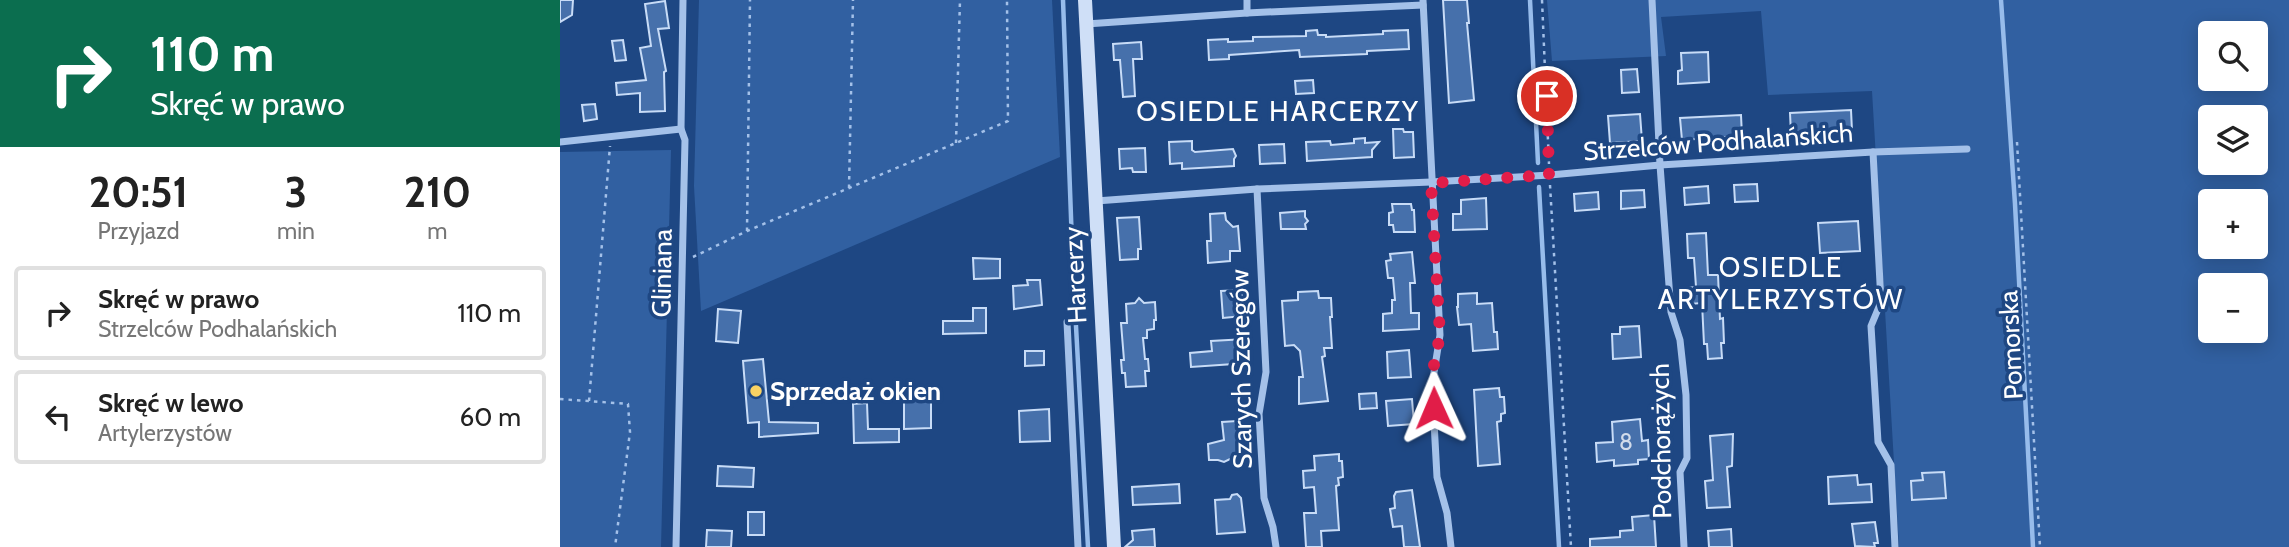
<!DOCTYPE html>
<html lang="pl">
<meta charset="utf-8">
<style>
:root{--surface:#fff;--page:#f2f2f2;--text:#222;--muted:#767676;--line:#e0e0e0}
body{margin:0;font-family:Cabin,sans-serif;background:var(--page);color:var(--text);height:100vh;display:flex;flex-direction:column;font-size:26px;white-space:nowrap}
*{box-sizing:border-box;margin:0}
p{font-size:23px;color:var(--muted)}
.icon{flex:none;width:38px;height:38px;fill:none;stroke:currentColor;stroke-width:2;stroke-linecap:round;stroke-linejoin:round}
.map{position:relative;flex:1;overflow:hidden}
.panel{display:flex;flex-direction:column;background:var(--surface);width:560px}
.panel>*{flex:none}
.banner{background:#0b6e4f;color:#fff;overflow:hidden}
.fabs{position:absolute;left:1638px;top:21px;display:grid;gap:14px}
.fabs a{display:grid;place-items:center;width:70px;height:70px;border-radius:7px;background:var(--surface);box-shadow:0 4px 18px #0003;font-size:35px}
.pin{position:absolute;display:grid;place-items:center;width:60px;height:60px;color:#fff;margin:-30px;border:4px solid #fff;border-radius:50%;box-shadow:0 2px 7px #0007}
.me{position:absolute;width:77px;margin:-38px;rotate:359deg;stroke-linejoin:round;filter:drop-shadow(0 0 5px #0008)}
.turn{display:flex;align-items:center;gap:24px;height:147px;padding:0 35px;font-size:32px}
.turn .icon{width:91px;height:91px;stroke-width:2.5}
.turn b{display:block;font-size:49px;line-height:60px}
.eta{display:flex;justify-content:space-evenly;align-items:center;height:119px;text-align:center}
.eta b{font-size:42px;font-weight:700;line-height:49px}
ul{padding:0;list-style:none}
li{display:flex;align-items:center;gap:21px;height:94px;margin:0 14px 10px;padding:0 21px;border:4px solid var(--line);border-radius:7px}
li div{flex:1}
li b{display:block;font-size:26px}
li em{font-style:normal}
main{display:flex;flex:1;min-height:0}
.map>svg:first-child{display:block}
.green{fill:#3160a1;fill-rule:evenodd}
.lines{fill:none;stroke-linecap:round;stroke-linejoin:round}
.stream{stroke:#97bceb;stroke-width:4.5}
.building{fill:#4670ab;stroke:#c8dcf7;stroke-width:2}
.path{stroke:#a4c1e9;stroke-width:2.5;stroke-dasharray:3.5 5;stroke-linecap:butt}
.street{stroke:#a4c1e9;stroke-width:7}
.secondary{stroke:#cfdff7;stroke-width:14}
.route{stroke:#e11d48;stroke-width:12;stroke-dasharray:0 21.6}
.poi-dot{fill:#f9d263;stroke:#1e4783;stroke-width:2.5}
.labels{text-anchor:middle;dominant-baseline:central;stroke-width:7;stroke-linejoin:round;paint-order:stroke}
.number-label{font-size:23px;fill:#d1dbea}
.street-label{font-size:26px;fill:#fff;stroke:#1e4783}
.poi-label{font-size:26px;font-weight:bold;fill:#fff;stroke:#1e4783;text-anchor:start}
.neighbourhood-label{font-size:28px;letter-spacing:2px;fill:#fff;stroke:#1e4783}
</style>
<main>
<section class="panel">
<div class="banner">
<div class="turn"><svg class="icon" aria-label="right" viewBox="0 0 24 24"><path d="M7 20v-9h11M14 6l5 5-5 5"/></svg><div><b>110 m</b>Skręć w prawo</div></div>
</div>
<div class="eta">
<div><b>20:51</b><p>Przyjazd</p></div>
<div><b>3</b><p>min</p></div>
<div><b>210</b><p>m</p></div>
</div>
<ul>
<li><svg class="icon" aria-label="right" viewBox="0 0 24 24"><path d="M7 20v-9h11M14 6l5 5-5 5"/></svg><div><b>Skręć w prawo</b><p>Strzelców Podhalańskich</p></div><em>110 m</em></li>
<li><svg class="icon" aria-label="left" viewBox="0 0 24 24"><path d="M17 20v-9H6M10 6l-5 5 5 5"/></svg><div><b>Skręć w lewo</b><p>Artylerzystów</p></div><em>60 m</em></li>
</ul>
</section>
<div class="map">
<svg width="1729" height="547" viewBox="0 0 1729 547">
<rect width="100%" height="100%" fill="#1e4783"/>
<g class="green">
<polygon points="139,0 492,0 500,157 141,311 134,186"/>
<path d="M987 0H1729V547H1339L1312 91 1208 95 1201 11 1101 17 1106 56 992 61ZM1650 33H1696V79H1650ZM1650 117H1696V163H1650ZM1650 201H1696V247H1650ZM1650 285H1696V331H1650Z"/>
<polygon points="111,150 101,547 0,547 0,152"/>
</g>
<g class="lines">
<g class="stream">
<polyline points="503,0 513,271 528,547"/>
<polyline points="970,0 978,163"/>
<polyline points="1441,0 1455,204 1473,547"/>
<polyline points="979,187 999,547"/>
</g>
</g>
<g class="building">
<polygon points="0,0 13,0 12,15 0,22"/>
<polygon points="883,0 907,0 909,23 907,23 914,100 889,103"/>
<polygon points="105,1 109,28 98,29 106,71 104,72 105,111 80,112 80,93 57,95 56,83 86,80 80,48 91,46 85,4"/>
<polygon points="757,30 758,35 766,35 766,37 823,34 823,31 848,30 849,49 807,51 807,54 740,57 739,50 669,55 669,59 649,60 648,40 668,39 668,42 693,41 693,37 746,36 746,31"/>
<polygon points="63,40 66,60 55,61 52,41"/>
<polygon points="581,42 582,59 573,59 575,96 563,97 560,60 554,60 553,44"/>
<polygon points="1148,52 1149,82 1118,84 1118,71 1122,70 1121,53"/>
<polygon points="1077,69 1079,92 1062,93 1061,70"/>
<polygon points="753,80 754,93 736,94 735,81"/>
<polygon points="35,104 37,119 24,121 22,105"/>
<polygon points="1291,110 1292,131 1231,134 1230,113"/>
<polygon points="1080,114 1082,141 1050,143 1048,116"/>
<polygon points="1181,115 1182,136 1122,140 1120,118"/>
<polygon points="833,129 843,129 844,132 853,132 854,157 834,158"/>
<polygon points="805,138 805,143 819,142 812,150 812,157 747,161 746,142 770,141 771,145 794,143 794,139"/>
<polygon points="632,141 632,150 635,152 673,149 676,156 674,159 674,166 622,169 622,163 610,164 609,142"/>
<polygon points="724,144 725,163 700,164 699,145"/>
<polygon points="585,148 586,172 573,172 572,168 560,169 559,149"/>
<polygon points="1197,184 1198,201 1175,202 1174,185"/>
<polygon points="1148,186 1149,203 1125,205 1124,188"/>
<polygon points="1084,190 1085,207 1061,209 1061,191"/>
<polygon points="1038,192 1039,209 1015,211 1014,194"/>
<polygon points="926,198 927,229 893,230 893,214 901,214 901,200"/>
<polygon points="832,204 851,204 852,210 854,210 855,232 834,232 833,225 829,225 829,213 833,212"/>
<polygon points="745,211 745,217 748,221 745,224 746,229 721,229 720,213"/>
<polygon points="665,213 666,220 673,227 678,226 680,251 670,251 670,261 648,263 647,241 651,241 650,214"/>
<polygon points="579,217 581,249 578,249 578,259 560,260 557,218"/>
<polygon points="1298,221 1300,251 1260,253 1258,223"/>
<polygon points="1146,233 1148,275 1158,275 1160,319 1163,318 1164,343 1161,343 1162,358 1148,359 1147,344 1144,344 1142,303 1129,304 1128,288 1136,287 1134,258 1128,258 1127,234"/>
<polygon points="852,252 855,283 850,283 851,313 859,313 859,329 823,331 823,314 832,313 832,300 835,300 833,278 828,278 826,261 831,260 830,254"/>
<polygon points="413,258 440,259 440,278 414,279"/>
<polygon points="467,280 480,280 482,305 454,309 453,286 468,285"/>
<polygon points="681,290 685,310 683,310 683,316 663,318 661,291"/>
<polygon points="758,291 759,298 771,298 772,317 770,317 772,348 764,348 765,356 762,357 768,401 739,404 739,377 743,377 740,351 734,345 725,346 722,301 738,300 738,292"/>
<polygon points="917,293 917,304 932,303 934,332 937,332 938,349 913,351 911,324 899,325 897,307 898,307 898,294"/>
<polygon points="579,298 584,303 595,302 596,320 594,320 594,329 587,330 587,338 583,338 585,359 588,359 589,371 585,371 586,386 566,387 565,373 562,373 561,360 564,360 561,323 567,323 566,304 575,303"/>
<polygon points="413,308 426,308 426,333 383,334 383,321 413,321"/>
<polygon points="158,309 181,311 178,343 156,341"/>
<polygon points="1079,326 1081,357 1053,359 1052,334 1060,334 1060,327"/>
<polygon points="686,339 688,363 631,367 630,353 652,351 651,341"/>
<polygon points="849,350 851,377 828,378 827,352"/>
<polygon points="465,351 484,351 484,365 465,366"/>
<polygon points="203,359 209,422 258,423 258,433 199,437 199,422 188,423 183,361"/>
<polygon points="939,388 940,397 944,397 945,413 941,414 941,421 937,422 940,464 918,466 914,390"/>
<polygon points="816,393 817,408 800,409 799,394"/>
<polygon points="852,399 854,424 828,426 826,401"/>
<polygon points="344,401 371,401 371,428 344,429"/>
<polygon points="307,403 308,429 339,429 339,442 294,443 293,404"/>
<polygon points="489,409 490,441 460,442 459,411"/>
<polygon points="1080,419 1082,441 1088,440 1089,459 1078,460 1078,464 1054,466 1054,460 1037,462 1036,443 1053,442 1052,422"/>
<polygon points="677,421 679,459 670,459 664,462 658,460 649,460 648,444 664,440 662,422"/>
<polygon points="1173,434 1172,466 1167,467 1170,507 1147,508 1145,481 1153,480 1150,436"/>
<polygon points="779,454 779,461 782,461 783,477 778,478 779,485 776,486 779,530 761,531 762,547 746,547 744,513 756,513 754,487 744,488 743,471 755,470 754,456"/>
<polygon points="158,466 194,468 193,487 157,486"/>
<polygon points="1384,472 1386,498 1352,500 1351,481 1363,480 1362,473"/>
<polygon points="1297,475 1298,485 1311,484 1312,502 1269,504 1268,477"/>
<polygon points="619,484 620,503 573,505 572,487"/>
<polygon points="852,490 860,547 844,547 842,526 833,527 830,509 835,508 834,496 836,492"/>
<polygon points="677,494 681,498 685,532 657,534 655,500 670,499 672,495"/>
<rect x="188" y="512" width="16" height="23"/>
<polygon points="1094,515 1096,547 1030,547 1030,539 1060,537 1060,531 1073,530 1072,517"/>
<polygon points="1315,522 1318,543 1314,543 1315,547 1295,546 1292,524"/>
<polygon points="594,529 595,547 565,547 573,540 572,531"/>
<polygon points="1171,529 1172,547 1149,547 1148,531"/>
<polygon points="147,530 172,531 171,547 146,547"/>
</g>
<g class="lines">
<g class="path">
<polyline points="982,0 989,164"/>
<polyline points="1457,142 1480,547"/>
<polyline points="396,143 400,0"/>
<polyline points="990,185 1011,547"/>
<polyline points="289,188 293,0"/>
<polyline points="187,231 190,0"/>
<polyline points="133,257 187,231 448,121 447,0"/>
<polyline points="0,399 68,404 70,432 55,547"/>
<polyline points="29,401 50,146"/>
</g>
<g class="street">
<polyline points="687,0 687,13"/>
<polyline points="863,0 880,335 872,385 877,477 887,513 891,547"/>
<polyline points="1092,0 1100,165 1111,312 1120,340 1126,395 1127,458 1120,472 1124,547"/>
<polyline points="526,24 687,13 863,5"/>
<polyline points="0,142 121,129"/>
<polyline points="1313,152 1321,302 1311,326 1318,442 1331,465 1335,547"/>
<polyline points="697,189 706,372 699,414 704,498 713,527 716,547"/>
<polyline points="536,201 697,189 871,182 990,175 1100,165 1313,152 1407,149"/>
<polyline points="507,322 518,547"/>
<polyline points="116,547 125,140 121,129 123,0"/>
</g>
<polyline class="secondary" points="525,0 554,547"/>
</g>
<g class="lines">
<polyline class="route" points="874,408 873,370 880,335 871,183 989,175 987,96"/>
</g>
<circle class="poi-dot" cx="196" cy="391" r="7"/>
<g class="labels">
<g class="number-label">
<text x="1066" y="442">8</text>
</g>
<g class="street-label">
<text transform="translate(1158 142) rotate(-4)">Strzelców Podhalańskich</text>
<text transform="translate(102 273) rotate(-89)">Gliniana</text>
<text transform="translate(515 275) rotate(-93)">Harcerzy</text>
<text transform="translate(1451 345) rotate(-93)">Pomorska</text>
<text transform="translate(681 369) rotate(-91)">Szarych Szeregów</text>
<text transform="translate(1101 441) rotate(-91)">Podchorążych</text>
</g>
<g class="poi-label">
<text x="210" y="391">Sprzedaż okien</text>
</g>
<g class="neighbourhood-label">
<text x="718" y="111">OSIEDLE HARCERZY</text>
<text x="1221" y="267">OSIEDLE<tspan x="1221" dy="32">ARTYLERZYSTÓW</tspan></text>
</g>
</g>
</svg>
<div class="fabs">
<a><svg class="icon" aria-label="search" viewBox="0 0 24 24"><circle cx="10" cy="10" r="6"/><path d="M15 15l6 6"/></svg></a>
<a><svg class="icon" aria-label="layers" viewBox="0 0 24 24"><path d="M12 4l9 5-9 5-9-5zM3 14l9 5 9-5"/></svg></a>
<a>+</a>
<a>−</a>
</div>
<div class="pin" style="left:987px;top:96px;background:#d93025"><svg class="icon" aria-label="arrive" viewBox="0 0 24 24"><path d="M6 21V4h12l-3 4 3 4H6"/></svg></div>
<svg class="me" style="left:874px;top:408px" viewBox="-20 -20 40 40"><path d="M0-17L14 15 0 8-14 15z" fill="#e11d48" stroke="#fff" stroke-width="4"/></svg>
</div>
</main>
